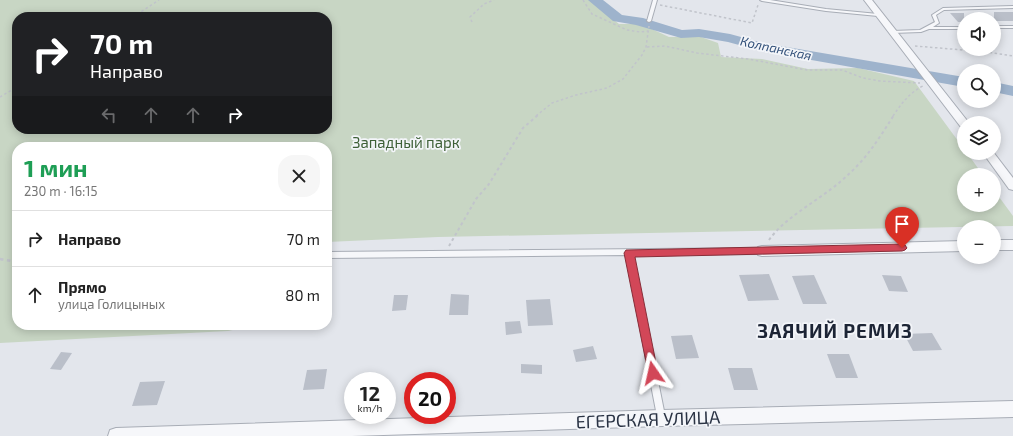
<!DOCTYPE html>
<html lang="ru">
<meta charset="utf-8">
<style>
:root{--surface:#fff;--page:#f6f6f6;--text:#222;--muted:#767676;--line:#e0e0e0}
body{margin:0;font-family:"Exo 2",sans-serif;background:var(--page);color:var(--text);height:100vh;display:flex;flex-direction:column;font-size:15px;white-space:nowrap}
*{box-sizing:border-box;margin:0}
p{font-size:13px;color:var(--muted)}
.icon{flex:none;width:22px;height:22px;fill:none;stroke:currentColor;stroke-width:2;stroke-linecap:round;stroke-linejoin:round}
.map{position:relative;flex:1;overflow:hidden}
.details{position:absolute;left:12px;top:142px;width:320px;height:188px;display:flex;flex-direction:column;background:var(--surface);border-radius:16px;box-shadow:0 2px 10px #0003}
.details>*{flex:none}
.guide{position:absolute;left:12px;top:12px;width:320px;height:122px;border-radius:16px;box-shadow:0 2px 10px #0003;background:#202124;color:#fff;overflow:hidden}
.fabs{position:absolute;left:957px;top:12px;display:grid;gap:8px}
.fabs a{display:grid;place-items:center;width:44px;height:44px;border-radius:50%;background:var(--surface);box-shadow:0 2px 10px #0003;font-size:20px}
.speed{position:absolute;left:344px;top:372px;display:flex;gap:8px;font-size:20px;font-weight:700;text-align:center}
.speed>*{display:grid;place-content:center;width:52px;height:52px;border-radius:50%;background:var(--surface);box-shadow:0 2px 10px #0003;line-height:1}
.speed small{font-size:10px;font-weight:400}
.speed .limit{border:6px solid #d22;background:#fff;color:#111}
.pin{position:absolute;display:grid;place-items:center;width:34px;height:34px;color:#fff;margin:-41px -17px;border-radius:50% 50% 50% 0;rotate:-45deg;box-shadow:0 0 4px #0007}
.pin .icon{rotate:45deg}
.me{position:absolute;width:44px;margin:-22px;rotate:349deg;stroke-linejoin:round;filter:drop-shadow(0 0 3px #0008)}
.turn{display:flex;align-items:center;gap:14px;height:84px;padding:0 12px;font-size:18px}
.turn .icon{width:52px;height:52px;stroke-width:2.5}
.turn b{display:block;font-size:28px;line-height:34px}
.lanes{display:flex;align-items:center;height:38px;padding:0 12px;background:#0003;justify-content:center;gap:20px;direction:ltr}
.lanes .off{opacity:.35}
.round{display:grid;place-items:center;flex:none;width:42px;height:42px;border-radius:16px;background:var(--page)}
.head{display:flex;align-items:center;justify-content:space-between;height:68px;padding:0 12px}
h1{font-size:24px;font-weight:700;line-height:30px;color:#1e9e55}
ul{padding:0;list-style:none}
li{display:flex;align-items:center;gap:12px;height:56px;padding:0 12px;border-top:1px solid var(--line)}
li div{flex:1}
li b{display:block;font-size:15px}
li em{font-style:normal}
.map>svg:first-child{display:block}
.green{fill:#c8d6c4;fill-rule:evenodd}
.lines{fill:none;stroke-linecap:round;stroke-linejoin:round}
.river{fill:#9eb3cc;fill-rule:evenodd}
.building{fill:#babfc9}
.service-casing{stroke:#a8adb6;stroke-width:2}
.minor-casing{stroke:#a8adb6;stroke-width:2}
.path-far2{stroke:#c1c4cb;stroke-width:1.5;stroke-dasharray:2.5 2.5;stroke-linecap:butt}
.path-far1{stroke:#c1c4cb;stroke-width:2;stroke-dasharray:3 3;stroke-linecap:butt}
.path{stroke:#c1c4cb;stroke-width:2.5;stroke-dasharray:3.5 3.5;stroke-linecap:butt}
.service{fill:#f6f7fa;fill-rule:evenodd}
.minor{fill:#f6f7fa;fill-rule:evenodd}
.route{fill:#d24758;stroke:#882e39}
.labels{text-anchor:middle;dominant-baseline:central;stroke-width:3.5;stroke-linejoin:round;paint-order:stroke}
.far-water-label{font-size:13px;font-style:italic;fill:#33517a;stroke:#f3f5f9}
.park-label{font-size:15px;fill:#3e6037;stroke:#f3f5f9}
.near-street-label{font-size:18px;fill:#2a3344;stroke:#f3f5f9}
.district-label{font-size:19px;font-weight:bold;letter-spacing:1px;fill:#1c2435;stroke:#f3f5f9}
</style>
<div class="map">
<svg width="1013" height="436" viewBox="0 0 1013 436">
<rect width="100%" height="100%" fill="#e3e6ec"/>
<path class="green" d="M0 0H593V3L619 24H641L669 37H701L718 43 721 57 762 59 808 69 858 68 914 81 964 149V153H967L983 175H964V205H994V190L1013 216V226L438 237 327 242V147H17V325H255L228 331 0 343ZM17 17H327V129H17Z"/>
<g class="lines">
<g class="river">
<polygon points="588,0 603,0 622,15 643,18 682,30 699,29 730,34 763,43 964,77 964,87 761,51 728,42 699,37 681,38 636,25 613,21"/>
<polygon points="994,82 1013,86 1013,96 994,92"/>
</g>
</g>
<g class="building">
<rect x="994" y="12" width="19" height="9"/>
<polygon points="950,13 964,13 964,22 958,22"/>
<polygon points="769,274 779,300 748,301 739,275"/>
<polygon points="814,275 827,304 803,304 792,276"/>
<polygon points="882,275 901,276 908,292 889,291"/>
<polygon points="451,294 469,295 468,315 449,315"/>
<polygon points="394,295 408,295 406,310 392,311"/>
<polygon points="550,299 553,325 528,326 526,300"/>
<polygon points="520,321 522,333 506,335 505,322"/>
<polygon points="932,333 942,350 913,351 904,334"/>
<polygon points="692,335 699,358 676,359 671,336"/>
<polygon points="593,346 597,359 576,362 573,350"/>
<polygon points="61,352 72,353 61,370 50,369"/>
<polygon points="827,354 849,354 858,378 836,378"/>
<polygon points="521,364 542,365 542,374 521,373"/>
<polygon points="728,368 752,368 758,390 734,390"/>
<polygon points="327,369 324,389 303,390 307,370"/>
<polygon points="165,381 157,405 132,406 140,382"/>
</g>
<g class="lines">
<g class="service-casing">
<g id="service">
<polygon points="653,0 657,0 651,21 649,22 647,21"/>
<polygon points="760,0 770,0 826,9 878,14 880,15 878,16 826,11 762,1"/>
<polygon points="1013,6 1013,8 944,10 936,15 939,23 933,27 964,27 964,29 929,29 921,32 892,33 890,32 892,31 920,30 935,22 932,15 943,8"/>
<rect x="994" y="26" width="19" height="2"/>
<polygon points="762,248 764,249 765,251 764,253 762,254 633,255 665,416 664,419 661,420 658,419 657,416 626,255 327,258 327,252"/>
</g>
</g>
<g class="minor-casing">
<g id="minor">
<polygon points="864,0 872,0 969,123 964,123 964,127 960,126"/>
<polygon points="983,153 994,153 1013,178 1013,190 1009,189"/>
<rect x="994" y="240" width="19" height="10"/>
<polygon points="964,241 964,251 762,256 758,255 756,251 758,247 762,246"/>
<polygon points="1013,401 1013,417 662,426 352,436 108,436 110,430 116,428 662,410"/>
</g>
</g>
<g class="path-far2">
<polyline points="583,0 592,14 627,30 640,32 648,31"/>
<polyline points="660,5 752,23 758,5"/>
<polyline points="133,17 159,0"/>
<polyline points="472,22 470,17 484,4 494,0"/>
<polyline points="915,46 987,52 1013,56"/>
<polyline points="647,47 665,46 697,53 748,59 807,70 842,70 863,78 880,81 920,83"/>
<polyline points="0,97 17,87"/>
<polyline points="536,116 552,103 576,95 607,88 623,79 642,55 646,47 649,26"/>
<path d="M893 116C901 104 909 93 923 86"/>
</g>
<g class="path-far1">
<path d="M769 240C784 218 819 200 840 182 866 160 876 143 894 115"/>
<polyline points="449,246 476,199 489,184 523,128 538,115"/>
<polyline points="0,259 4,260"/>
</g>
<polyline class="path" points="0,259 17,262"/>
<use href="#service" class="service"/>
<use href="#minor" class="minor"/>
</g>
<polygon class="route" points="902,244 905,245 907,248 905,250 902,251 635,257 658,373 657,377 653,378 649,377 624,253 626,250"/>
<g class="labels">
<g class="far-water-label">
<text transform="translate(776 48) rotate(12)">Колпанская</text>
</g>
<g class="park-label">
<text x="406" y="142">Западный парк</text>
</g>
<g class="near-street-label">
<text transform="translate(648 419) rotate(-2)">ЕГЕРСКАЯ УЛИЦА</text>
</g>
<g class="district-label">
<text x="835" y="330">ЗАЯЧИЙ РЕМИЗ</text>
</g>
</g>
</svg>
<div class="fabs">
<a><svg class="icon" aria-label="sound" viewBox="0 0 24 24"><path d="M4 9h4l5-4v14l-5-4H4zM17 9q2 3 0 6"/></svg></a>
<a><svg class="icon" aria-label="search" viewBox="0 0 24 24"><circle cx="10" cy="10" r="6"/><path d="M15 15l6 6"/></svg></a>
<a><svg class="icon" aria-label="layers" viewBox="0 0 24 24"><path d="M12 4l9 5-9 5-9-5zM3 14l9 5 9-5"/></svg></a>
<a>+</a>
<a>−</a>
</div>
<div class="speed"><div>12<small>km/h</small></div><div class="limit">20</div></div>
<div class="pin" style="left:902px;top:248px;background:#d93025"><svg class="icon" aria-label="arrive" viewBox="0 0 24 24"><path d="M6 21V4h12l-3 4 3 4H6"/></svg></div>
<svg class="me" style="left:653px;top:373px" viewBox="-20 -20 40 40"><path d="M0-17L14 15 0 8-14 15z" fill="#d24758" stroke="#fff" stroke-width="4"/></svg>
<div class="guide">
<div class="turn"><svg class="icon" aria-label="right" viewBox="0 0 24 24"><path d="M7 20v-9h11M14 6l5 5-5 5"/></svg><div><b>70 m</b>Направо</div></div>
<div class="lanes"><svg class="icon off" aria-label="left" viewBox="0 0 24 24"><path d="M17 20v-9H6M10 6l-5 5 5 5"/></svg><svg class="icon off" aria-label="ahead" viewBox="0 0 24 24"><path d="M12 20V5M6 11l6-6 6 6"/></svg><svg class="icon off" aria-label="ahead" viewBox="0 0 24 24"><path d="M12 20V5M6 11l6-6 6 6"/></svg><svg class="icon" aria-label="right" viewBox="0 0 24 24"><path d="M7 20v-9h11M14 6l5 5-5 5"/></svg></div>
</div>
<section class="details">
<div class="head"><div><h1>1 мин</h1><p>230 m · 16:15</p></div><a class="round"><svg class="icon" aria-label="close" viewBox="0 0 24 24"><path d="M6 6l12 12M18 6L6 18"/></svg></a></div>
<ul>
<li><svg class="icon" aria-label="right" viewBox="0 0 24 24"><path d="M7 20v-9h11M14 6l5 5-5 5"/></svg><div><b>Направо</b></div><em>70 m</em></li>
<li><svg class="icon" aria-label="ahead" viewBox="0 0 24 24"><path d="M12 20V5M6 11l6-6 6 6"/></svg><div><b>Прямо</b><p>улица Голицыных</p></div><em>80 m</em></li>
</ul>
</section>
</div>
